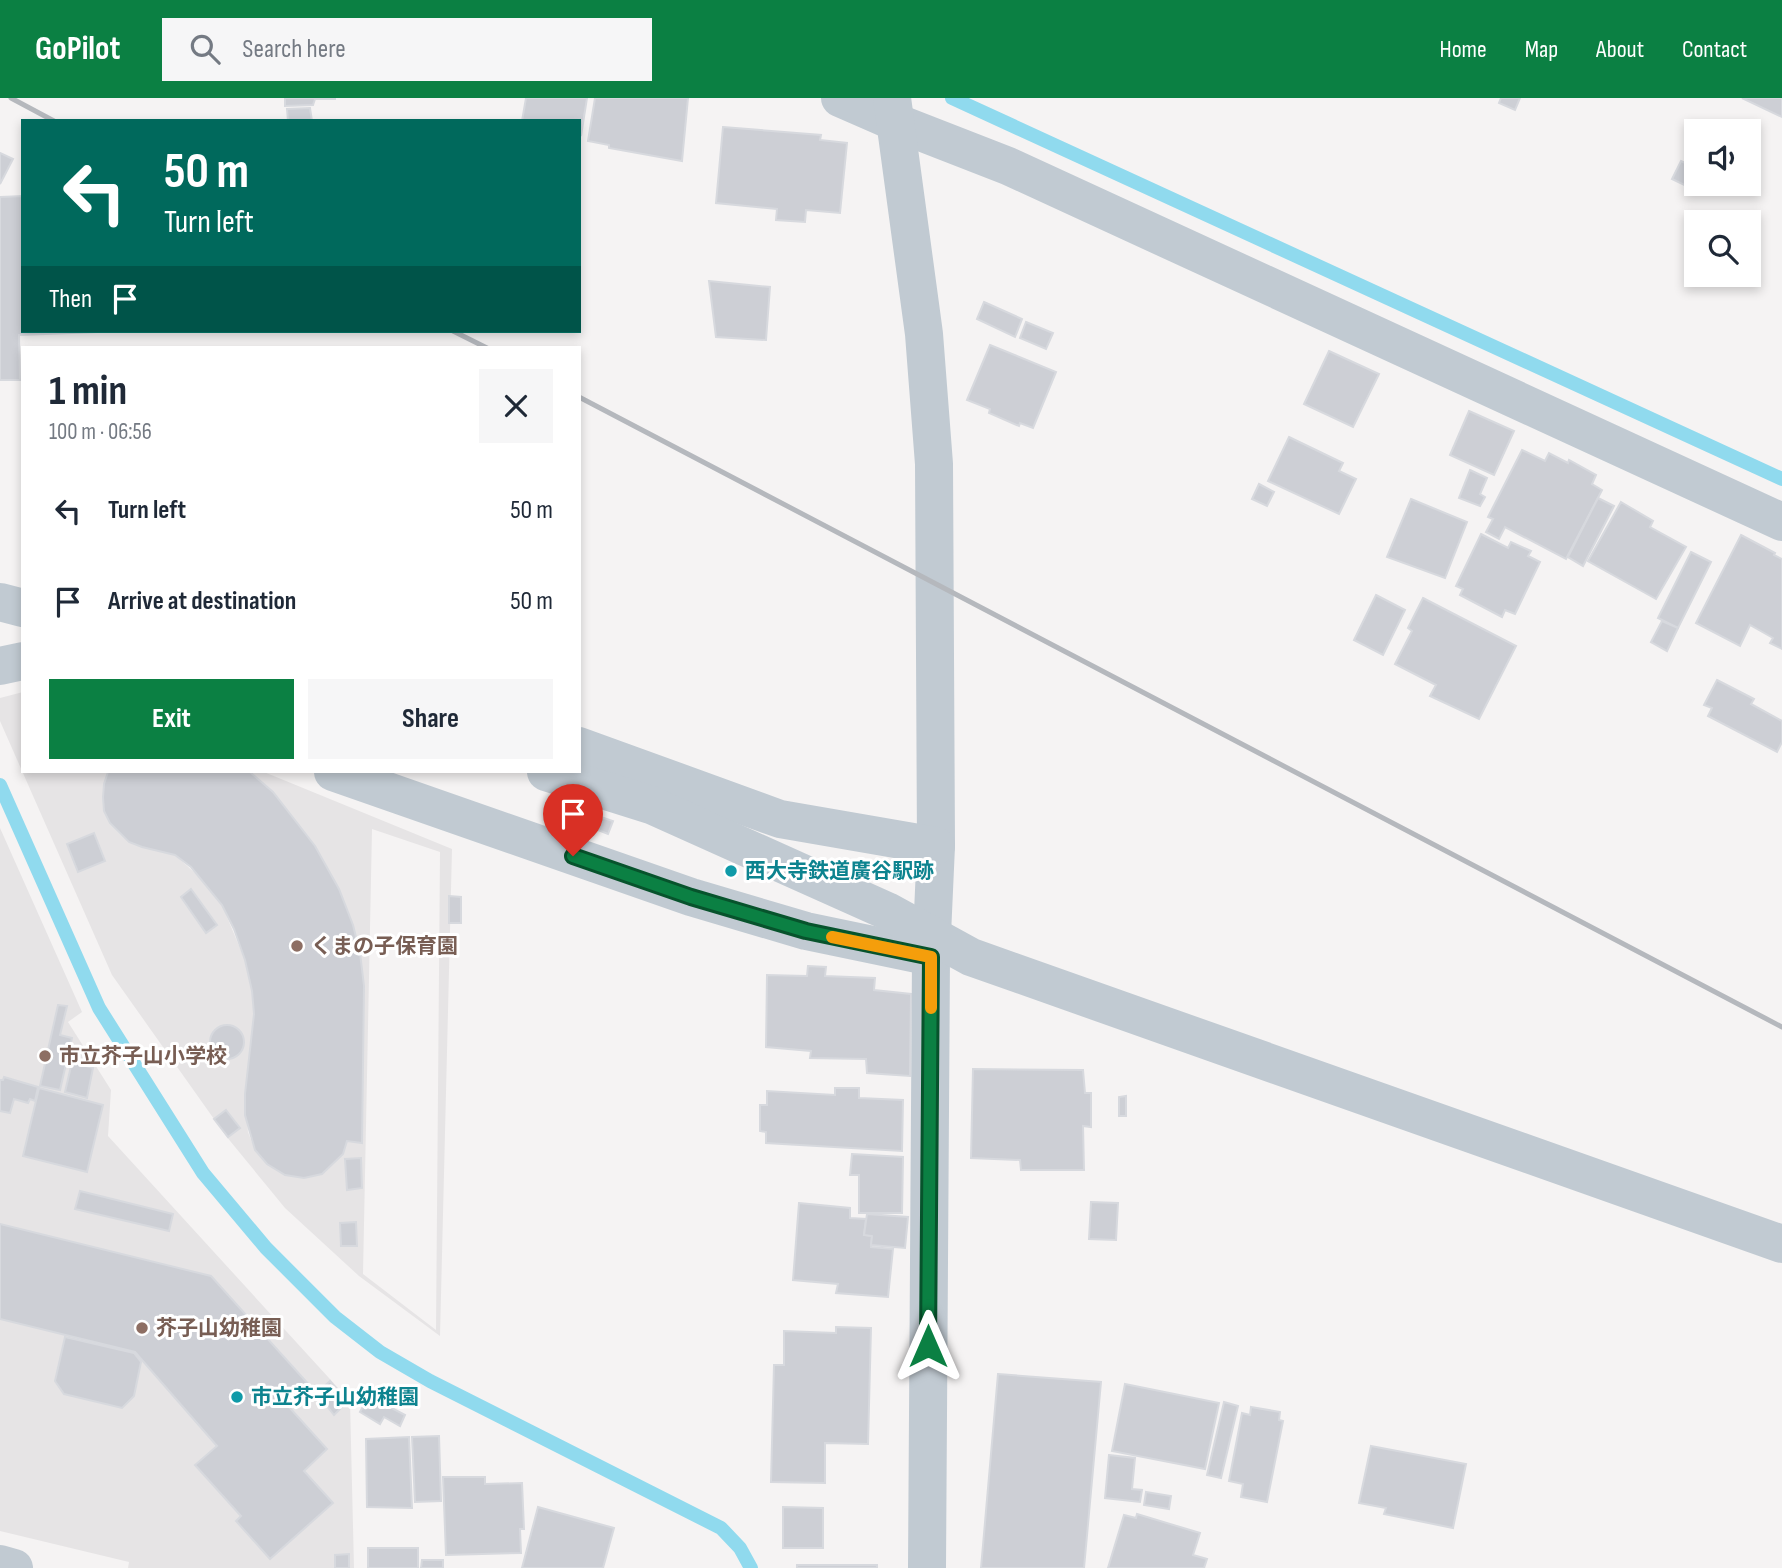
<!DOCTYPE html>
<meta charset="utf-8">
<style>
:root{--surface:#fff;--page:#f6f6f7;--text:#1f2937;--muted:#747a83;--accent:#0b8043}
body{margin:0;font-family:"Sofia Sans Condensed","Noto Sans JP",sans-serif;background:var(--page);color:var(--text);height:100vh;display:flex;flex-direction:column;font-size:26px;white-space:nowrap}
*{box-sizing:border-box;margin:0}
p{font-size:23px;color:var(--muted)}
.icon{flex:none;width:38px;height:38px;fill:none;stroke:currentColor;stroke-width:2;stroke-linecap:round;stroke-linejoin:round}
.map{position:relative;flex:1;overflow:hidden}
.details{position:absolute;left:21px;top:248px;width:560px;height:427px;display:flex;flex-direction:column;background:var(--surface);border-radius:0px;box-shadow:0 4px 10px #0003}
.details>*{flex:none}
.hud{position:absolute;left:21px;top:21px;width:560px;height:214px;border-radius:0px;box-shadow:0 4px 10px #0003;background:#00695c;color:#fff;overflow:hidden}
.controls{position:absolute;left:1684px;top:21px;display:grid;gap:14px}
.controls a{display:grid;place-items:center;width:77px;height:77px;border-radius:0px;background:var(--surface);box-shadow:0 4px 10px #0003;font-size:35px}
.pin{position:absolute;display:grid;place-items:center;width:60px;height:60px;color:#fff;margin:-72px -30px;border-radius:50% 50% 50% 0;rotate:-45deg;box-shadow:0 0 7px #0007}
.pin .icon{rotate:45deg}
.me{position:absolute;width:77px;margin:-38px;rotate:0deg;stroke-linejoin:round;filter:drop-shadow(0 0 5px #0008)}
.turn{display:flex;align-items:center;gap:24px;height:147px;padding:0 28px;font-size:32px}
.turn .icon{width:91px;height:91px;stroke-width:2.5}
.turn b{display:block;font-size:49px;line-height:60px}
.then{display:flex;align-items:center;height:66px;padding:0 28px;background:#0003;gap:14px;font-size:26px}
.round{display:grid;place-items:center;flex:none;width:74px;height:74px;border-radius:0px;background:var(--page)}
.head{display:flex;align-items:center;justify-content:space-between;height:119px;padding:0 28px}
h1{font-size:42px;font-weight:700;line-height:52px}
.action{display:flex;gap:14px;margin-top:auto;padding:14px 28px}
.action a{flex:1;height:80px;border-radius:0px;background:var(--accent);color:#fff;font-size:28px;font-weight:700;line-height:80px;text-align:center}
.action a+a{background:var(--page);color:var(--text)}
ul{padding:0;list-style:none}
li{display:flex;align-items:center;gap:21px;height:91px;padding:0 28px}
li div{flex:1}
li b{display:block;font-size:26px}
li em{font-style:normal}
header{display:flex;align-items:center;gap:42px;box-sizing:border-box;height:98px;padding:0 35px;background:var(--accent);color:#fff}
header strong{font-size:33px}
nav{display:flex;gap:38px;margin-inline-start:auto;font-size:24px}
.search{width:490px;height:63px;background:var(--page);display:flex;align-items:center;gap:18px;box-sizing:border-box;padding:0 24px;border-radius:0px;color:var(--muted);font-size:26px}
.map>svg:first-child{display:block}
.education{fill:#e6e4e5;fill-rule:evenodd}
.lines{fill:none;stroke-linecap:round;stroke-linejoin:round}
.stream{stroke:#90daee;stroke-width:14}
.building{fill:#cdcfd5;stroke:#d7d9de;stroke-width:2}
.minor{stroke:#c1cad2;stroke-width:38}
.rail{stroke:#b5b8bd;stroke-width:5}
.route-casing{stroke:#07532c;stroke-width:18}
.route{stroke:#0b8043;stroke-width:12}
.slow{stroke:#f59e0b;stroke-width:12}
.culture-dot{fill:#0f9aa8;stroke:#fff;stroke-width:2.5}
.education-dot{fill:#8d6e63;stroke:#fff;stroke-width:2.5}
.labels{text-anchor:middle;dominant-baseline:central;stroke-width:6;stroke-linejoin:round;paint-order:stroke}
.culture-label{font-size:21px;font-weight:bold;fill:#0d838f;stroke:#fff;text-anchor:start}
.education-label{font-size:21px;font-weight:bold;fill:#785e54;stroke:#fff;text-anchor:start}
</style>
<header>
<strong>GoPilot</strong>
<div class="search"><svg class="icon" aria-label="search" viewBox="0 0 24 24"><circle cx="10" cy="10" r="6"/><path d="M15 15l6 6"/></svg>Search here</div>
<nav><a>Home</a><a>Map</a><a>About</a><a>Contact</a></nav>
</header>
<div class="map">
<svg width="1782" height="1470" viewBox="0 0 1782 1470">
<rect width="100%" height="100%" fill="#f5f3f3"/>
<g class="education">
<path d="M23 594V674H108L104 686V713L110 725 119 735 129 744 142 749 175 757 205 784 222 807 245 862 252 893 254 916 245 996 248 1034 255 1052 267 1066 285 1077 304 1080 322 1076 343 1056 347 1043 362 1045 364 888 360 855 339 791 315 748 273 694 250 674H264L452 751 440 1238 359 1178 285 1110 226 1038 112 877 0 623V600ZM372 731 440 754 436 1232 363 1176Z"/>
<polygon points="0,730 82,914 68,924 111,992 108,1038 350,1303 354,1470 128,1470 129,1464 0,1433"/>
</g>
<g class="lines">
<g class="stream">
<polyline points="952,0 1782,381"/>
<polyline points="0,687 99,910 203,1075 266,1150 335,1219 380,1254 430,1283 721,1430 740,1450 751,1470"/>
</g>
</g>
<g class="building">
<polygon points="285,0 335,0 335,1 315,1 313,7 285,8"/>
<polygon points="526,0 587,0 581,38 579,23 522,23"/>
<polygon points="595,0 688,0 682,63 609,50 609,47 588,43"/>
<polygon points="1501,0 1520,0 1515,12 1499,5"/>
<polygon points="1742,0 1782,0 1782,19"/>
<polygon points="310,10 312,23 288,23 287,11"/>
<polygon points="723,29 821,37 820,42 847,45 840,115 806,112 805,124 776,122 777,111 716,105"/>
<polygon points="0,55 13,61 0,86"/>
<polygon points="1681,63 1696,70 1696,86 1708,86 1703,96 1672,81"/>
<polygon points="23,98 23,233 98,234 19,237 20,282 0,282 0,99"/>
<polygon points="709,183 770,189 766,242 716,239"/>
<polygon points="984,204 1022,221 1015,239 977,221"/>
<polygon points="1026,224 1053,235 1046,251 1020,240"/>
<polygon points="990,247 1056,274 1033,330 1020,325 1019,328 989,315 990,311 967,302"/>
<polygon points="1329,253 1379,276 1353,329 1304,306"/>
<polygon points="1469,313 1514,333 1494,377 1450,357"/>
<polygon points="1289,339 1343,365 1339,373 1356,381 1339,416 1268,383"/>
<polygon points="1522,352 1545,363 1549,355 1568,365 1569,362 1596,377 1592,386 1602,392 1566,461 1505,429 1499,441 1486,434 1493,421 1488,419"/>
<polygon points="1470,372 1487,380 1480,396 1485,399 1480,408 1459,400"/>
<polygon points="1259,386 1274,394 1267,408 1252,401"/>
<polygon points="1598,400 1614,408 1583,468 1568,459"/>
<polygon points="1411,401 1467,424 1445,480 1387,459"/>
<polygon points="1621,404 1653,423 1650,429 1686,449 1656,501 1588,463"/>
<polygon points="1481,436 1508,450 1511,444 1531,453 1528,458 1540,464 1515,516 1505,512 1502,519 1460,497 1463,491 1456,488"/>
<polygon points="1741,437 1775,455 1774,457 1782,461 1782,551 1770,545 1773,540 1750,527 1740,548 1696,525"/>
<polygon points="1691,454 1711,464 1678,530 1658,520"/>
<polygon points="1376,497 1405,512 1383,557 1354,542"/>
<polygon points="1423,500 1516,548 1479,621 1430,598 1436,587 1395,566 1412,533 1408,530"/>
<polygon points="1662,523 1678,530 1667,553 1651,544"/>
<polygon points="1717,582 1754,601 1751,606 1782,623 1782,644 1777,654 1708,618 1712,610 1704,607"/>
<polygon points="108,674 250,674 273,694 315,748 339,791 353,827 360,855 364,888 362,1045 347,1043 343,1056 322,1076 304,1080 285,1077 267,1066 255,1052 245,1017 245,996 254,916 252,893 245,862 234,831 222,807 191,769 175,757 142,749 129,744 110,725 104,713 103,699 104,686"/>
<polygon points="595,717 613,723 608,736 590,729"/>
<polygon points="94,735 105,763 78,774 67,746"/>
<polygon points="191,791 217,827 206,835 181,799"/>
<polygon points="449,798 461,799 461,825 449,825"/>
<polygon points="808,868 826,869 825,878 875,880 874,892 911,896 910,978 867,975 866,961 810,960 811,953 766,949 767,877 807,878"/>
<polygon points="58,907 67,908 60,937 72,940 60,992 40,988"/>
<circle cx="227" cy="944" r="17"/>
<polygon points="72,964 93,970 87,1000 65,994"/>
<polygon points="973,971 1083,972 1085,995 1091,995 1091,1029 1083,1028 1084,1072 1021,1072 1020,1062 971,1060"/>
<polygon points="4,979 38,989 35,1003 30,1001 28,1005 14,1001 10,1015 0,1013 0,982 3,982"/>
<polygon points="39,990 103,1007 87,1074 23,1058"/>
<polygon points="835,990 859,990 859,1000 903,1002 902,1053 766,1045 766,1034 760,1033 760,1007 767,1007 767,993 835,997"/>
<polygon points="1126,998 1126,1018 1119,1018 1119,999"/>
<polygon points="226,1012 240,1030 228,1039 214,1021"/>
<polygon points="852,1056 903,1059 902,1115 859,1115 859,1077 850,1077"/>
<polygon points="361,1060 362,1090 347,1092 345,1061"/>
<polygon points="80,1093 173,1116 169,1133 75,1111"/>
<polygon points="1091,1104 1118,1105 1116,1142 1089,1141"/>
<polygon points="799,1105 850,1110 850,1120 866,1121 864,1137 872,1138 871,1149 893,1151 888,1199 836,1195 838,1186 793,1182"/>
<polygon points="867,1116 908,1119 905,1150 871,1147 872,1138 864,1137"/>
<polygon points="356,1124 357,1148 341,1148 340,1125"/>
<polygon points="0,1126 211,1178 311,1289 289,1309 327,1351 304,1373 333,1405 270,1461 236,1423 241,1418 195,1367 217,1348 135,1254 0,1221"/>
<polygon points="836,1229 871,1230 868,1346 825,1345 825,1385 771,1384 774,1267 784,1267 784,1233 836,1235"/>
<polygon points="65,1239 134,1255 141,1264 134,1298 122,1310 64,1296 55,1283"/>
<polygon points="998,1276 1101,1284 1084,1470 981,1470"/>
<polygon points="330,1283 347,1304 334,1317 317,1295"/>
<polygon points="1125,1286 1219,1305 1205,1371 1112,1353"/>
<polygon points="369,1298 405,1317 400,1328 384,1319 380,1326 360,1314"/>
<polygon points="1224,1304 1238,1308 1221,1380 1207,1377"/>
<polygon points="1251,1309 1280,1314 1279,1322 1283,1323 1267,1404 1241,1399 1243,1386 1229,1383 1242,1315 1250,1317"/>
<polygon points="439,1338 441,1403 415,1404 412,1339"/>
<polygon points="409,1339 412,1410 367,1409 366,1341"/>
<polygon points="1371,1348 1466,1366 1453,1430 1384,1416 1386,1410 1359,1405"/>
<polygon points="1109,1357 1135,1360 1132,1391 1142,1392 1140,1404 1105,1400"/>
<polygon points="443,1379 485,1379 485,1386 522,1385 524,1431 520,1431 521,1455 446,1457"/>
<polygon points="1146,1394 1171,1398 1169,1411 1144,1407"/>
<polygon points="538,1409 614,1430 603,1470 522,1470"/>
<polygon points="783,1409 823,1410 823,1450 783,1450"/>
<polygon points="1137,1416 1200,1435 1193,1457 1207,1461 1204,1470 1108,1470 1124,1417 1136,1420"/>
<rect x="368" y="1450" width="50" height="20"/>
<polygon points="349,1456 349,1470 335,1470 335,1457"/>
<polygon points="422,1462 443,1462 443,1470 421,1470"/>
<rect x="797" y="1467" width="80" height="3"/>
</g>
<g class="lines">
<g class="minor">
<polyline points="840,0 895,24 1008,68 1782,424"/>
<polyline points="892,0 924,236 934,366 936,748 931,859 927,1470"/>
<polyline points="0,504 23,510"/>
<polyline points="0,568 23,563"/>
<polyline points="579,648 780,721 936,748"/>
<polyline points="333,674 691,799 806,833 931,859"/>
<polyline points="546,674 651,707 887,813 971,859 1782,1146"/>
<polyline points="0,1466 14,1470"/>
</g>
<g class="rail">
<polyline points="11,0 54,23"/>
<polyline points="453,233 487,250"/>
<polyline points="579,299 1782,929"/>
</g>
</g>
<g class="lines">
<g class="route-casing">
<polyline id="route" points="573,758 691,799 806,833 931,859 928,1248"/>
</g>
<use href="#route" class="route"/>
<polyline class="slow" points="832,839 931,859 931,910"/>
</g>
<g class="culture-dot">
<circle cx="731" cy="773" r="7"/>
<circle cx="237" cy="1299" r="7"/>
</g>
<g class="education-dot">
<circle cx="297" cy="848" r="7"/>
<circle cx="45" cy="958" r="7"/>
<circle cx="142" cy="1230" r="7"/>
</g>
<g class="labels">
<g class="culture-label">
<text x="745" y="773">西大寺鉄道廣谷駅跡</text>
<text x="251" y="1299">市立芥子山幼稚園</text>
</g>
<g class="education-label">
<text x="311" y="848">くまの子保育園</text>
<text x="59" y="958">市立芥子山小学校</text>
<text x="156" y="1230">芥子山幼稚園</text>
</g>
</g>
</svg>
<div class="controls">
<a><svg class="icon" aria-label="sound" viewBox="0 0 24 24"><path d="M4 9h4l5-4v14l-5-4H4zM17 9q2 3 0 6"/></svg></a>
<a><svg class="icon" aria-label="search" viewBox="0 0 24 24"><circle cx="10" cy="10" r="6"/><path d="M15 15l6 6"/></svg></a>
</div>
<div class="pin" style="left:573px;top:758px;background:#d93025"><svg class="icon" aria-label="arrive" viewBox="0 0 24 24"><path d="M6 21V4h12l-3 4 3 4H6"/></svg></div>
<svg class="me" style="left:928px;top:1248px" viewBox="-20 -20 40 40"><path d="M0-17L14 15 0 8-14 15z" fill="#0b8043" stroke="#fff" stroke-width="4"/></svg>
<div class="hud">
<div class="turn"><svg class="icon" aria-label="left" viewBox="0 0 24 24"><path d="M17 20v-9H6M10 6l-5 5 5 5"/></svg><div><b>50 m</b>Turn left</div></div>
<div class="then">Then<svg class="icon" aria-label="arrive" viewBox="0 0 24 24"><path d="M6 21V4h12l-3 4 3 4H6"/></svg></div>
</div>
<section class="details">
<div class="head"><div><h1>1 min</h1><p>100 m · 06:56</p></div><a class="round"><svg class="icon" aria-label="close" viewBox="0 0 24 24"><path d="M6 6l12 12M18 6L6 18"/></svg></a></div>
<ul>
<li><svg class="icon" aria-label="left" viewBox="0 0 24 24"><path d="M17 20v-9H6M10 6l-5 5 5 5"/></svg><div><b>Turn left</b></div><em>50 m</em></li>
<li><svg class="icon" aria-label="arrive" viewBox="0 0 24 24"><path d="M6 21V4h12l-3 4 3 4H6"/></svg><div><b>Arrive at destination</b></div><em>50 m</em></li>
</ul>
<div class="action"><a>Exit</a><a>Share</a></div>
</section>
</div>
